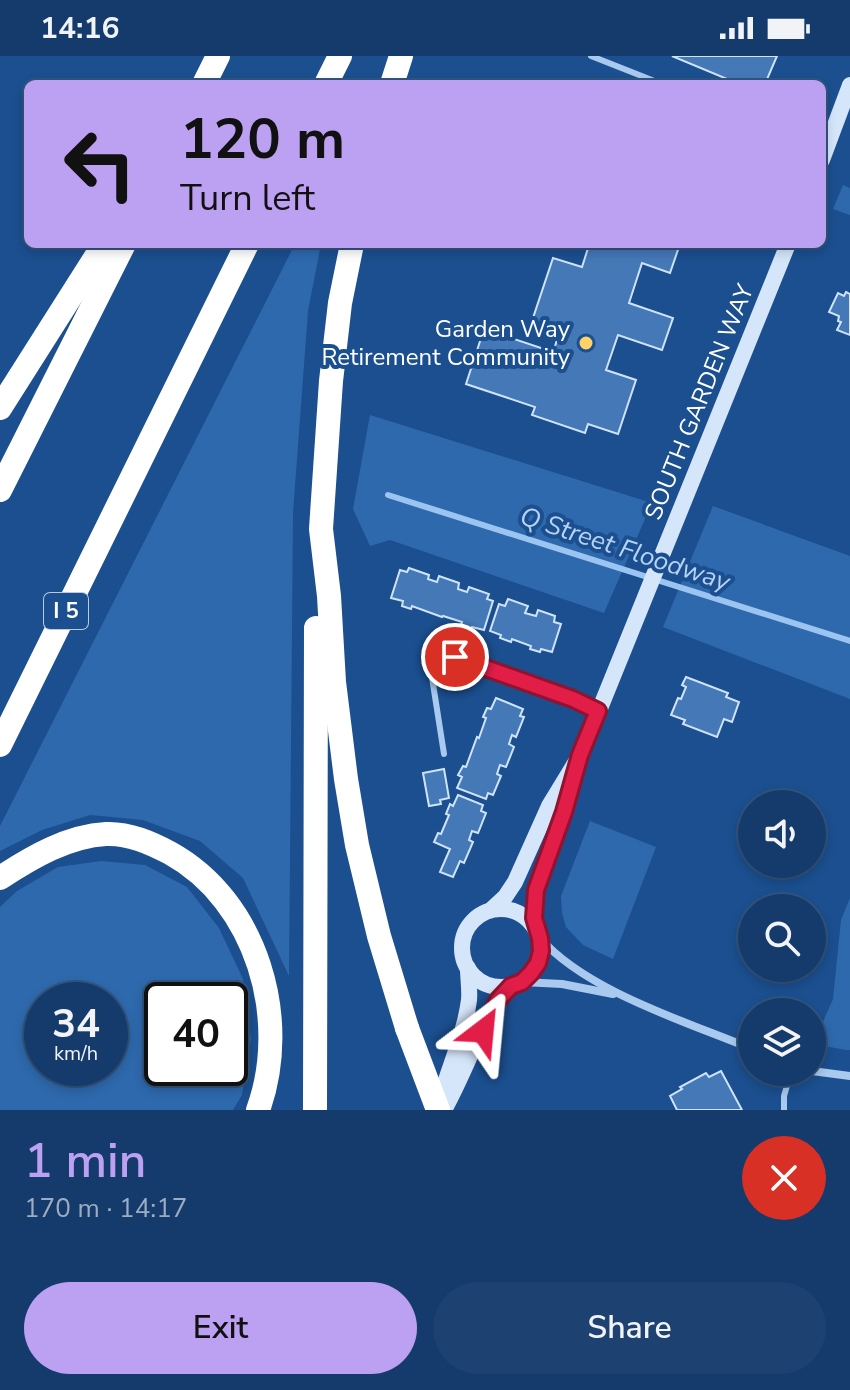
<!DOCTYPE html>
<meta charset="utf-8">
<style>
:root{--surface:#143b6b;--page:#1d4271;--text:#f1f3f6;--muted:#9dadc1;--line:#33557e;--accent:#bca0f2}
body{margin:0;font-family:"Nunito Sans",sans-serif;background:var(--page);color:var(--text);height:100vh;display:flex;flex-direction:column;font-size:30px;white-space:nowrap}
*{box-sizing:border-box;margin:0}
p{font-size:26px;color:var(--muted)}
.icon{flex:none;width:44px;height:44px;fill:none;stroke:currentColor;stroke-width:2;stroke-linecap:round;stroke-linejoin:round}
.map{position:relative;height:1054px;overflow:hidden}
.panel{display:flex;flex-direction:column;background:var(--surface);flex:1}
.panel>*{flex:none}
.guide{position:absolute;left:24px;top:24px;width:802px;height:168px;border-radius:12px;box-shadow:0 4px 12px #0003,0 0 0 2px var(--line);background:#bca0f2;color:#111;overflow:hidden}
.fabs{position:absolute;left:738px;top:734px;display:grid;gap:16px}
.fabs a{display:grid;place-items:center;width:88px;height:88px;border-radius:50%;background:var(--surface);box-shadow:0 4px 12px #0003,0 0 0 2px var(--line);font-size:40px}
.speed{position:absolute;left:24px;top:926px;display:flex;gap:16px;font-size:40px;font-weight:700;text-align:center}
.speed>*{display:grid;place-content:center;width:104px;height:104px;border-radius:50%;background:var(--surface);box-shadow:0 4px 12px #0003,0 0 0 2px var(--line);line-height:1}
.speed small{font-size:20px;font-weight:400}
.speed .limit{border:4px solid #111;border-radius:12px;background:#fff;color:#111}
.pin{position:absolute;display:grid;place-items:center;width:68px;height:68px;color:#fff;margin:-34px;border:4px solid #fff;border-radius:50%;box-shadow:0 2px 8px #0007}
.me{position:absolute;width:88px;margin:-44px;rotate:29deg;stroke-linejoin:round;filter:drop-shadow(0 0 6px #0008)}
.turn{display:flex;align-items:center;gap:28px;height:168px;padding:0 24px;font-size:36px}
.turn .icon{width:104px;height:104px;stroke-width:2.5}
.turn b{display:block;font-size:56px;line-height:68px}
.round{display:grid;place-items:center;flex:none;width:84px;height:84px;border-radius:42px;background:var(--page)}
.summary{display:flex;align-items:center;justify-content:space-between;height:136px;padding:0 24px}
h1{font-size:48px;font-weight:600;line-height:60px;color:var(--accent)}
.cta{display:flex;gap:16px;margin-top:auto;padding:16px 24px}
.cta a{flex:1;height:92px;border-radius:48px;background:var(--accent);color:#111;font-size:32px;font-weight:600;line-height:92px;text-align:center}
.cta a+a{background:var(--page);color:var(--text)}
.status{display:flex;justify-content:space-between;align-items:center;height:56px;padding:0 40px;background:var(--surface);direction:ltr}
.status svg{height:22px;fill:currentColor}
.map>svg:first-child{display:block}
.green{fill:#2e69ad;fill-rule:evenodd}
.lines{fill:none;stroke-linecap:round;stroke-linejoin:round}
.stream{stroke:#9cc4f0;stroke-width:6}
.building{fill:#4478b7;stroke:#cfe3fa;stroke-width:2}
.lane{stroke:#a9c9ee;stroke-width:6}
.street{stroke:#a9c9ee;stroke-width:8}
.secondary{stroke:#d6e6fa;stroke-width:16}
.highway{stroke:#fff;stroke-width:24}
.highway-bridge{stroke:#fff;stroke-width:24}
.route-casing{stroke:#92132f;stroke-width:20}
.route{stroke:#e11d48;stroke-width:14}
.poi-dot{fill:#ffd166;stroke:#1b4f8f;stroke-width:3}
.labels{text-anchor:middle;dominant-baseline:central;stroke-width:8;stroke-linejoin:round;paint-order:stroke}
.shield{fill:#1b4f8f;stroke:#bbcadd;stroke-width:2}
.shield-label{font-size:22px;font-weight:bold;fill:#fff}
.poi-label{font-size:24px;fill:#fff;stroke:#1b4f8f;text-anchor:end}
.street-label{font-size:24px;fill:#fff;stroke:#1b4f8f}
.water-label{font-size:26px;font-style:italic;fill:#b5d3f5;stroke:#1b4f8f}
</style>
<div class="status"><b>14:16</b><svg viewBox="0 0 49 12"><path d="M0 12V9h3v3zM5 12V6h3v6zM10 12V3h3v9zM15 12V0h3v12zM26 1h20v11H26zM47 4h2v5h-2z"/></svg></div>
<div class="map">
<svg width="850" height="1054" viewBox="0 0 850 1054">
<rect width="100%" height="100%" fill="#1b4f8f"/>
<g class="green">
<polygon points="843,129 850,132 850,159 833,153"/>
<polygon points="295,188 321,188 308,255 293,457 289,920 243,822 200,785 143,764 90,759 42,774 0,795 0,770"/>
<polygon points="370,359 652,447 604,557 390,484 370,490 353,453"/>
<polygon points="713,450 850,500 850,643 663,571"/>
<polygon points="590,765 656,791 613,903 583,889 566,871 562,857 561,840"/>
<path d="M101 805 145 809 187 831 219 872 243 923 251 983 242 1039 233 1054H0V851L17 835 58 811ZM110 944V1012H42V944ZM230 944V1012H162V944Z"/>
<polygon points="850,842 850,994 846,994 813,988 833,943 841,864"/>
</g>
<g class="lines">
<polyline class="stream" points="388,439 850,585"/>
</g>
<g class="building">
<polygon points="672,0 777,0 765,28 739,28"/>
<polygon points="585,188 680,188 670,217 642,207 629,247 673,262 662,294 618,279 606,314 636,324 618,378 588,368 585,377 532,359 535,351 466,328 484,273 553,296 558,281 530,271 553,202 582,211 589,189"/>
<polygon points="846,236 850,238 850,279 837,274 841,266 838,265 839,260 829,256 838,237 844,240"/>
<polygon points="409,512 429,519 428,523 437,526 439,520 459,527 458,533 467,536 469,531 489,538 487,543 493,545 484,574 472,571 471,574 461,570 462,566 443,560 442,561 412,550 411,553 402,550 403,545 391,542 400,514 407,516"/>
<polygon points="508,543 528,550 525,557 536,560 538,554 555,560 554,566 561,568 552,596 541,593 540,596 530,593 531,590 512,583 511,586 500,582 501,579 490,575 499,548 505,550"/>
<polygon points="686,621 728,637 726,641 739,646 732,666 724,663 717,681 683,668 685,664 671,659 678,642 681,643 686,631 682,629"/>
<polygon points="496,642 523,653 520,660 524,661 516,681 512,679 509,688 514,691 506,711 500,709 497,718 501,720 493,739 488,737 486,743 457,732 462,721 458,719 463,710 466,711 477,681 479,682 486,662 483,661 487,652 491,653"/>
<polygon points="444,713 449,742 440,744 441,748 429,750 423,717"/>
<polygon points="458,739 483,749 481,755 486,757 478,777 472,775 469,784 473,786 464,807 460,805 453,821 440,816 450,793 434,786 438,777 441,778 449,759 446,758 450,748 453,750"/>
<polygon points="721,1015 742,1054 677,1054 670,1040 682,1033 680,1031 706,1017 709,1021"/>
</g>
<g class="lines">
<g class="lane">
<polyline points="591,0 662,28"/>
<polyline points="444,698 431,615 440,602 455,601 573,643 598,655"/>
<polyline points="784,1054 784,1040 791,1016"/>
</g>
<g class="street">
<path d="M540 882C586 935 687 966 752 993"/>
<polyline points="522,926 562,928 613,938"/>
<polyline points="812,1015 850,1020"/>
</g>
<g class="secondary">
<polyline points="822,104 850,29"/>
<circle cx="501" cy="892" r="39"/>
<polyline points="492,853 505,841 515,826 549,750 580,699 588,682 788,188"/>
<path d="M535 871C530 839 545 810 555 780 563 760 569 740 574 720"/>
<path d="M437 1054C446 1017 464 982 469 944 470 934 468 923 468 912"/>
<path d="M444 1054C467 1014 480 965 511 930"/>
</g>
<g class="highway">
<polyline points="204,28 218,0"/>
<polyline points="326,28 340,0"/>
<polyline points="392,28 401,0"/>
<polyline points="352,188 340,247 331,325 321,473 329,540 334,626 346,723 357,789 379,880 407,972"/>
<polyline points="0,352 104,188"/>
<polyline points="0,434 124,188"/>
<polyline points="0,689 247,188"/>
<path d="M0 822C32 801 68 780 106 778 129 777 151 787 170 797 257 845 291 963 258 1054"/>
<polyline points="315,1054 316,572"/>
</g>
<polyline class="highway-bridge" points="407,972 438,1054"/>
</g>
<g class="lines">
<g class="route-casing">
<polyline id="route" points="455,601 573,643 598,655 580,699 564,756 536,834 534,862 540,882 541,895 538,907 531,917 522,926 511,930 498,944 483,975"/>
</g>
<use href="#route" class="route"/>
</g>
<circle class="poi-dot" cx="586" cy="287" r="8"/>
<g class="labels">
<rect class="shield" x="44" y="537" width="44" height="36" rx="6"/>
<g class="shield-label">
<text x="66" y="555">I 5</text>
</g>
<g class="poi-label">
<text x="570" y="273">Garden Way<tspan x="570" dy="28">Retirement Community</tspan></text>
</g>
<g class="street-label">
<text transform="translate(699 346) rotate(-68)">SOUTH GARDEN WAY</text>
</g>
<g class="water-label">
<text transform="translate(625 493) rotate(18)">Q Street Floodway</text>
</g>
</g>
</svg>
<div class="fabs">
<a><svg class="icon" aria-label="sound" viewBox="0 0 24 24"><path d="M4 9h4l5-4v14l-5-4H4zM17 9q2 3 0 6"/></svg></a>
<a><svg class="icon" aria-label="search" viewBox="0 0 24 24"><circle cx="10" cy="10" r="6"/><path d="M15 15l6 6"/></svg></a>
<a><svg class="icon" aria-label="layers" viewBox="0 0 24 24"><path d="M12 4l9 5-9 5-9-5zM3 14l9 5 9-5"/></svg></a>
</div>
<div class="speed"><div>34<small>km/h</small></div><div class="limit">40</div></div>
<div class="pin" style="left:455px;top:601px;background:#d93025"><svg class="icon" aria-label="arrive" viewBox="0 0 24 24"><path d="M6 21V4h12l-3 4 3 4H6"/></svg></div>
<svg class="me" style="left:483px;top:975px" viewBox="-20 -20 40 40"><path d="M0-17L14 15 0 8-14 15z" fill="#e11d48" stroke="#fff" stroke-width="4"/></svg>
<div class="guide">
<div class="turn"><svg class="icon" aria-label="left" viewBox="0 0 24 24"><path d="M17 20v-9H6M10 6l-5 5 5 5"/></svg><div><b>120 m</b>Turn left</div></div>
</div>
</div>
<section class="panel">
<div class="summary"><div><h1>1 min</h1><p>170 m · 14:17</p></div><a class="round" style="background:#d93025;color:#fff"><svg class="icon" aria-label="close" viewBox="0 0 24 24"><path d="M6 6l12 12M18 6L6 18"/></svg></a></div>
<div class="cta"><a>Exit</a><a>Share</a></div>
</section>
